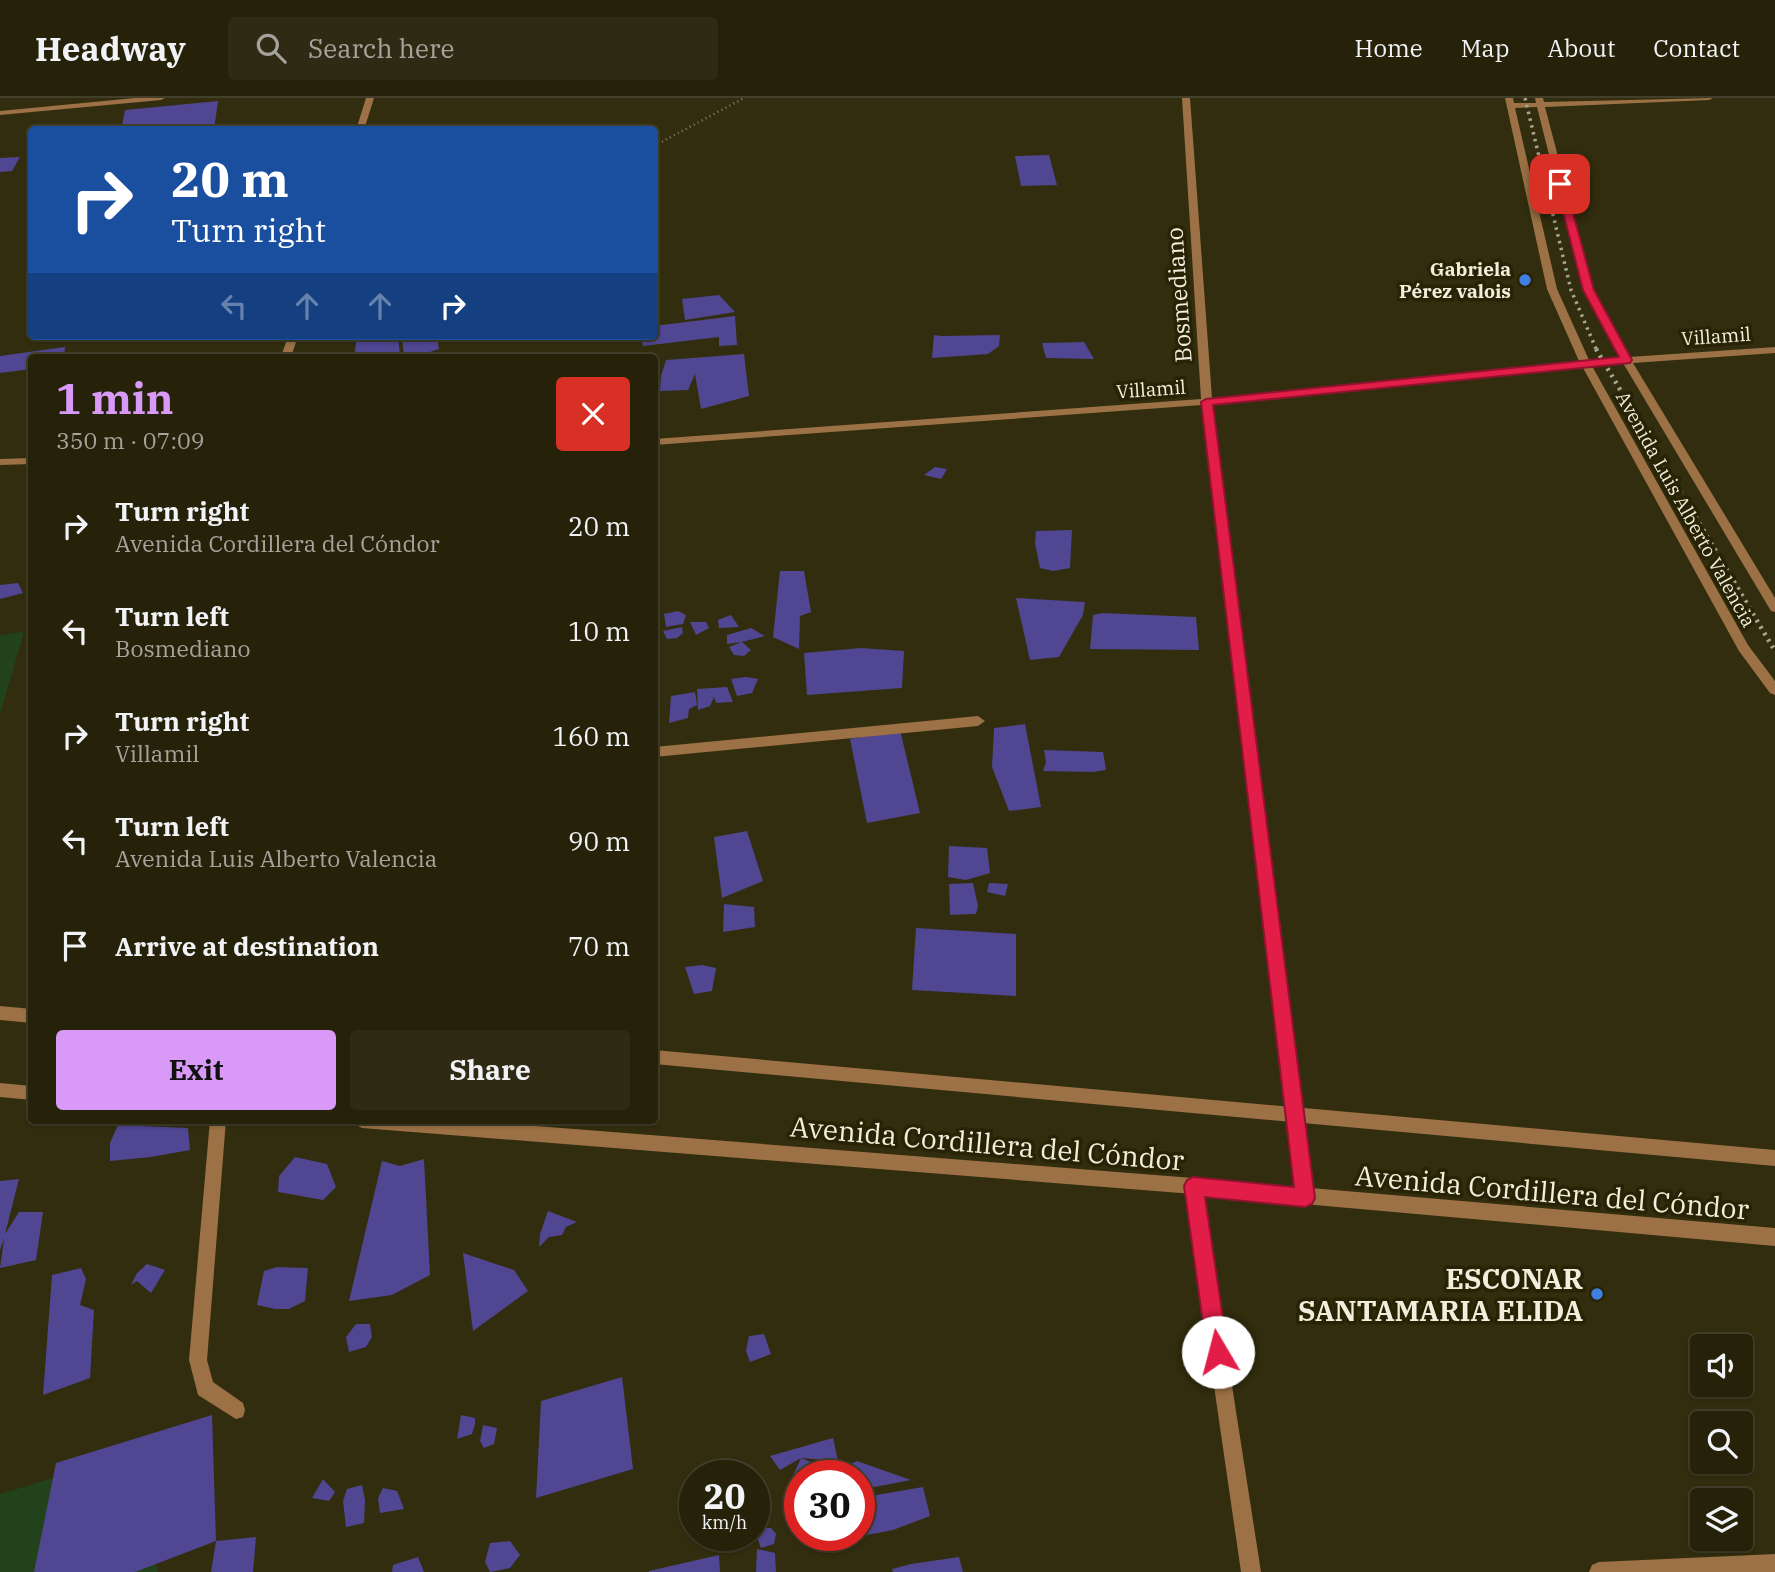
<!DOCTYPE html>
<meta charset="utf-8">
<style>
:root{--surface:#26220a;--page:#2e2a13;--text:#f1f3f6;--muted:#a4a49c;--line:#423f2b;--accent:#d99af7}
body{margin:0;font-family:"IBM Plex Serif",serif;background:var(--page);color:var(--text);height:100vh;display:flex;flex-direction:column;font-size:26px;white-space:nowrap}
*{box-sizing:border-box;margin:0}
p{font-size:23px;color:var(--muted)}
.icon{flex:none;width:38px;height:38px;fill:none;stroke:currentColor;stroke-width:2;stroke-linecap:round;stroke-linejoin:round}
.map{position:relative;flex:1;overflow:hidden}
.sheet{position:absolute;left:28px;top:256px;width:630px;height:770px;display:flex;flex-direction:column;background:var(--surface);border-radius:7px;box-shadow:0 2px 5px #0004,0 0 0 2px var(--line)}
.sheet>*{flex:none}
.guide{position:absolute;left:28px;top:28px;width:630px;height:214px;border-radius:7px;box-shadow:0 2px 5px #0004,0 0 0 2px var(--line);background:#1a4fa0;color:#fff;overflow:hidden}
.fabs{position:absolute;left:1690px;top:1236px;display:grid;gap:14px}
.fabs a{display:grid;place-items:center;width:63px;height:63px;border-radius:7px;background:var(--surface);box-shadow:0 2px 5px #0004,0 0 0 2px var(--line);font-size:35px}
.speed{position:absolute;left:679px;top:1362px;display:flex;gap:14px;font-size:35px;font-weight:700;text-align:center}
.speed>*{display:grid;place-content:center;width:91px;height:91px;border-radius:50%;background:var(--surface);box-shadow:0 2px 5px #0004,0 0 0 2px var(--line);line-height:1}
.speed small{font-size:18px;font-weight:400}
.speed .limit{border:10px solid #d22;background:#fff;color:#111}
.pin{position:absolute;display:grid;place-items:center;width:60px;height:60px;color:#fff;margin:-30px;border-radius:14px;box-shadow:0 4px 10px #0006}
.me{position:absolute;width:77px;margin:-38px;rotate:352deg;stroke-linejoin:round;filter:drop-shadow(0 0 5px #0008)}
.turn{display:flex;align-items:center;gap:24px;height:147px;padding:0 28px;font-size:32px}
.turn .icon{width:91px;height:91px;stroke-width:2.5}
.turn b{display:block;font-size:49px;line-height:60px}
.lanes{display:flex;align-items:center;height:66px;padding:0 28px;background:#0003;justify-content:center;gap:35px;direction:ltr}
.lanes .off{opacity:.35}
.round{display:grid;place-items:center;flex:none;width:74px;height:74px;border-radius:7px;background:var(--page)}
.overview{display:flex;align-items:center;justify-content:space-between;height:119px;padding:0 28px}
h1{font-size:42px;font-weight:700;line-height:52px;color:var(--accent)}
.cta{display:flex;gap:14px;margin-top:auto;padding:14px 28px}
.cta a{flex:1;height:80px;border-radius:7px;background:var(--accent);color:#111;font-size:28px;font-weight:700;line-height:80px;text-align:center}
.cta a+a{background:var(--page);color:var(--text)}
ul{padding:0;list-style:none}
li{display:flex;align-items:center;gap:21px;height:105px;padding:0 28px}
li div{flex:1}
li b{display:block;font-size:26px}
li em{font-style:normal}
header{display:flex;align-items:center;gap:42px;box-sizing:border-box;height:98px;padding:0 35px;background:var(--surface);border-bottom:2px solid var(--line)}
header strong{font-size:33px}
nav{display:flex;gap:38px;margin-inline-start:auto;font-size:24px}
.search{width:490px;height:63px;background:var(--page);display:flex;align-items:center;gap:18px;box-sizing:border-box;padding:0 24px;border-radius:7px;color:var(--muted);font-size:26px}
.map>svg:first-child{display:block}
.green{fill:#22421c}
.building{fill:#504692}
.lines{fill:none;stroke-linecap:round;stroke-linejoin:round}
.path{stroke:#848067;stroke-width:2.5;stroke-dasharray:1 3.5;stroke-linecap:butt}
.service{fill:#9c7145;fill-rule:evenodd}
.minor{fill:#9c7145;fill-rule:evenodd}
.tertiary{fill:#9c7145;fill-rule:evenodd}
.rail-far1{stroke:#a9a58f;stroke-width:3.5;stroke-dasharray:2.5 4.5;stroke-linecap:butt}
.rail{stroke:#a9a58f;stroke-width:4.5;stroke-dasharray:2.5 5;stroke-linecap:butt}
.route{fill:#e11d48;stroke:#92132f;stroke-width:2}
.shop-dot{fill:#3f7fe0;stroke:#282304;stroke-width:2.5}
.labels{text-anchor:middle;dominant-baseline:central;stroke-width:7;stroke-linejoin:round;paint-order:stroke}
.far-poi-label{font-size:19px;font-weight:bold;fill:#f1eedd;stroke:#282304;text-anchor:end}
.far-street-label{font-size:19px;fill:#f1eedd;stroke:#282304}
.street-label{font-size:23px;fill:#f1eedd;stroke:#282304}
.near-street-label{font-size:28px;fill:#f1eedd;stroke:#282304}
.near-poi-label{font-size:28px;font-weight:bold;fill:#f1eedd;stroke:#282304;text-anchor:end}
</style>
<header>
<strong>Headway</strong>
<div class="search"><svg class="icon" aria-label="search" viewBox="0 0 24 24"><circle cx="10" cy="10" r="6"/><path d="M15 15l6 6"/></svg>Search here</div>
<nav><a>Home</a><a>Map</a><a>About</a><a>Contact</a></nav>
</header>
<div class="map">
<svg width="1775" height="1474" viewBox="0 0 1775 1474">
<rect width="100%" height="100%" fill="#322d0e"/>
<g class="green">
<polygon points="24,534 0,617 0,537"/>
<polygon points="124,1359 158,1474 0,1474 0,1396"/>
</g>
<g class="building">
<polygon points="218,3 214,32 121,32 125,12"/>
<polygon points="1049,57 1057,87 1021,88 1015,58"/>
<polygon points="20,59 12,73 0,74 0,60"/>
<polygon points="719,197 735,214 685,222 682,201"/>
<polygon points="735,218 737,247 719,248 719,239 643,248 641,238 654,238 654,228"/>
<polygon points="934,237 942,238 1000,237 999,248 988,256 932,260"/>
<polygon points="357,238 398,238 400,257 354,259"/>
<polygon points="402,238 437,238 439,251 415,259 404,259"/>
<polygon points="1084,244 1094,261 1046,260 1042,245"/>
<polygon points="65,249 64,259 32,259 32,271 0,275 0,258"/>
<polygon points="744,256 749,298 701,311 695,276 688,292 660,293 661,278 666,262"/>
<polygon points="935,369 947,371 941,381 924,377"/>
<polygon points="1072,432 1070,470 1053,473 1040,470 1035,445 1036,433"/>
<polygon points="780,473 804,473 811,514 800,518 799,551 773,539"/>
<polygon points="18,485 23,495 0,501 0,487"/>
<polygon points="1016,500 1085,504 1083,517 1059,559 1030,562"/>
<polygon points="678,513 686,517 683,526 666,529 664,516"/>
<polygon points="1102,515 1196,519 1199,552 1090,551 1093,517"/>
<polygon points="731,517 739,529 719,530 718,522"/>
<polygon points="690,524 706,524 709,530 696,537"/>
<polygon points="682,529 683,535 677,540 667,541 663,533"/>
<polygon points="751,530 765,538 742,544 751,552 744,558 734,557 729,549 742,544 727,546 727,537"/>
<polygon points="861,550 904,553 902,590 807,597 804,555"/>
<polygon points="746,579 758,581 752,595 737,598 731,581"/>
<polygon points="727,589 733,604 716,605 714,599 710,608 698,612 697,591"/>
<polygon points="695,594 697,607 689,611 688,620 669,625 671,598"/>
<polygon points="1025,626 1041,709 1009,713 992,669 994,630"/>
<polygon points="900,632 920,715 867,725 850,641"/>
<polygon points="1044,652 1103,654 1106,672 1093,674 1043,673 1046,664"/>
<polygon points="747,733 763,783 722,800 714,739"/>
<polygon points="949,748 987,750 990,775 966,782 948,779"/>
<polygon points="973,785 978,808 976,816 950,817 949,786"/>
<polygon points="989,785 1008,786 1005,798 987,794"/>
<polygon points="724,806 754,809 755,829 723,834"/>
<polygon points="916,830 1016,836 1016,898 912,892"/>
<polygon points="702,867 716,870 712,893 694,896 685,869"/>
<polygon points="118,1027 188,1030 190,1052 151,1059 110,1063 110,1045"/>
<polygon points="295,1059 327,1066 336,1089 323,1102 278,1094 279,1078"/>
<polygon points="424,1061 430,1177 392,1197 349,1203 382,1063 400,1068"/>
<polygon points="19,1081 5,1136 19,1114 43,1114 36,1162 0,1170 4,1141 0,1152 0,1083"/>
<polygon points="548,1113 577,1124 566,1129 562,1137 549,1139 539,1149 540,1136"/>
<polygon points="463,1155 514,1172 528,1193 473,1233"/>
<polygon points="147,1166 165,1172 151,1195 137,1183 131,1187 137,1175"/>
<polygon points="277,1169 308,1170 305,1203 289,1211 275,1211 257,1207 264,1173"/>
<polygon points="81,1170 86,1181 80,1207 94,1212 90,1280 43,1297 52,1177"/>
<polygon points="356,1226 370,1226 372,1239 366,1249 349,1254 346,1239"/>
<polygon points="764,1236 771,1256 750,1264 746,1253 749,1238"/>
<polygon points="622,1279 633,1371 536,1400 541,1303"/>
<polygon points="212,1317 216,1443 135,1474 34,1474 56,1365"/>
<polygon points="461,1317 475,1320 475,1326 472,1336 457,1341"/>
<polygon points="483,1327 497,1330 494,1346 484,1350 480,1343"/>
<polygon points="833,1340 838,1363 801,1360 835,1374 857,1363 911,1382 859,1392 859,1377 800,1377 800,1410 785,1395 801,1360 780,1372 770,1358"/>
<polygon points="323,1381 335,1394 329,1403 312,1400"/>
<polygon points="362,1387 365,1402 364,1425 346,1429 343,1403 347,1391"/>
<polygon points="923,1389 930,1418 893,1432 867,1437 860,1436 859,1400"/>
<polygon points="383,1390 397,1393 404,1411 380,1415 378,1400"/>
<polygon points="763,1430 771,1430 776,1436 774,1446 761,1450 756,1436"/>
<polygon points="256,1439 253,1474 211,1474 216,1443"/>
<polygon points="510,1443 520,1457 510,1470 490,1474 485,1464 490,1445"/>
<polygon points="757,1451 775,1455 776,1474 756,1474"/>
<polygon points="719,1457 720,1474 649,1474 649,1473"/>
<polygon points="418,1459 424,1474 392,1474 393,1467"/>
<polygon points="959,1459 963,1474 893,1474 892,1471 911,1466"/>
</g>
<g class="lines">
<polyline class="path" points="654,48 744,0"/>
<polygon class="service" points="210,1022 226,1022 207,1262 213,1284 243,1305 245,1312 243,1319 236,1321 198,1297 189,1262"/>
<g class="minor">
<polygon points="135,0 165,0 161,2 0,17 0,13"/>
<polygon points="366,0 374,0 364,32 356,32"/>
<path d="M1182 0H1190L1212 300 1579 263 1547 191 1505 0H1513L1514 5H1536L1535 0H1543L1544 4 1713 0 1709 2 1545 9 1593 192 1629 259 1775 249V255L1633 265 1775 500V514L1771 513 1623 265 1592 268 1748 547 1775 583V597L1770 595 1739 553 1582 268 1212 307 1313 1100 1311 1106 1305 1108 1299 1106 1297 1100 1202 307 654 347V341L1201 301ZM1537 9 1583 192 1620 260 1589 262 1557 191 1515 10Z"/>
<polygon points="288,238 298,238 291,259 281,259"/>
<polygon points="32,360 32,366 0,367 0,361"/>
<polygon points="978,618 985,623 978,628 654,659 654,649"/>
<polygon points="1193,1080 1199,1082 1201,1088 1261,1474 1241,1474 1185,1088 1187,1082"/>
<polygon points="1775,1456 1775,1474 1589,1474 1592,1467 1599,1464"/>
</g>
<g class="tertiary">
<polygon points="0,908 32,911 32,925 0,922"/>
<polygon points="654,952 1775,1052 1775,1068 654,966"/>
<polygon points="0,985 32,988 32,1002 0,999"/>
<polygon points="354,1022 459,1022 1193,1080 1775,1130 1775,1148 1193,1096 362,1030 356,1027"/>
</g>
<polyline class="rail-far1" points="1525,0 1571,192 1597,253"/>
<polyline class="rail" points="1596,251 1775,553"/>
</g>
<polygon class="route" points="1560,83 1565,86 1594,192 1632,262 1630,265 1213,307 1315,1100 1312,1106 1305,1109 1205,1099 1228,1254 1225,1261 1218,1264 1210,1261 1207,1254 1184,1088 1187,1082 1193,1079 1294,1089 1201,304 1206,301 1619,259 1583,192 1556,86"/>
<g class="shop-dot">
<circle cx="1525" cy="182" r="7"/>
<circle cx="1597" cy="1196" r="7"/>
</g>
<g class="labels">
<g class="far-poi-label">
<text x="1511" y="171">Gabriela<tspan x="1511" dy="22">Pérez valois</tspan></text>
</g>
<g class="far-street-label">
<text transform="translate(1716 238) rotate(-4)">Villamil</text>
<text transform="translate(1151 291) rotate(-4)">Villamil</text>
<text transform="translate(1686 411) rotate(61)">Avenida Luis Alberto Valencia</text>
</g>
<g class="street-label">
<text transform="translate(1178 197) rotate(-94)">Bosmediano</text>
</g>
<g class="near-street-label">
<text transform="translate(987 1045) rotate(5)">Avenida Cordillera del Cóndor</text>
<text transform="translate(1552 1094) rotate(5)">Avenida Cordillera del Cóndor</text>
</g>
<g class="near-poi-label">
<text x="1583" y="1180">ESCONAR<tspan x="1583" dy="32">SANTAMARIA ELIDA</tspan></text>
</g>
</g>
</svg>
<div class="fabs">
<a><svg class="icon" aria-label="sound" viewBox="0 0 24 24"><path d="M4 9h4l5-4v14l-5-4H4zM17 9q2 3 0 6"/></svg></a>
<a><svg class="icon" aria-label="search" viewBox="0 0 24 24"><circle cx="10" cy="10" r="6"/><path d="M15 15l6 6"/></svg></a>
<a><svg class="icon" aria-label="layers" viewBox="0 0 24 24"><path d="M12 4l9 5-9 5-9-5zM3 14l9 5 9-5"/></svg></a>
</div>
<div class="speed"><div>20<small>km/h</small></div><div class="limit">30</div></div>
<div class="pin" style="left:1560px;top:86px;background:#d93025"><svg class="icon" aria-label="arrive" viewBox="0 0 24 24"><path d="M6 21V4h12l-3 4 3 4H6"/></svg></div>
<svg class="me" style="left:1218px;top:1254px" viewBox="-20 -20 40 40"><circle r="19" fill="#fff"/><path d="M0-13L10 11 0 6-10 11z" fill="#e11d48"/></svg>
<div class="guide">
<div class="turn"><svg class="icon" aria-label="right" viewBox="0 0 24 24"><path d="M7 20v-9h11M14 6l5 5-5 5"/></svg><div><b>20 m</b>Turn right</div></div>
<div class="lanes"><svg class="icon off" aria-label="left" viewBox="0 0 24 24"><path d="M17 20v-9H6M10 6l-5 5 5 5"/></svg><svg class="icon off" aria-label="ahead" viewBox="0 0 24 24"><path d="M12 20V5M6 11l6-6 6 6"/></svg><svg class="icon off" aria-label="ahead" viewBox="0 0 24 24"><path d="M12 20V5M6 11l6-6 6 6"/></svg><svg class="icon" aria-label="right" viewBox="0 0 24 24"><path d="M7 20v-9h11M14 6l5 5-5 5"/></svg></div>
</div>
<section class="sheet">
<div class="overview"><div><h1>1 min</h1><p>350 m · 07:09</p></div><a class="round" style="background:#d93025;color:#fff"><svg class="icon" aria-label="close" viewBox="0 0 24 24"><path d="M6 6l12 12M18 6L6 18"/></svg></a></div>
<ul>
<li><svg class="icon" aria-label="right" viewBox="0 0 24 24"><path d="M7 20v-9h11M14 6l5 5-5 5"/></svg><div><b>Turn right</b><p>Avenida Cordillera del Cóndor</p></div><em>20 m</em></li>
<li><svg class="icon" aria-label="left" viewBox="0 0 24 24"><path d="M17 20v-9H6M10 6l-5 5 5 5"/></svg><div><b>Turn left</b><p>Bosmediano</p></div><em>10 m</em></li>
<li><svg class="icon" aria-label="right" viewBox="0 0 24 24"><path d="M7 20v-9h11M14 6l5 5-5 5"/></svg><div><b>Turn right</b><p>Villamil</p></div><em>160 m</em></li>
<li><svg class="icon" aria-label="left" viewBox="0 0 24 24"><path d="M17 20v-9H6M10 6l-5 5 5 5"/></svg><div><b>Turn left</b><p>Avenida Luis Alberto Valencia</p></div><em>90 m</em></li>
<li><svg class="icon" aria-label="arrive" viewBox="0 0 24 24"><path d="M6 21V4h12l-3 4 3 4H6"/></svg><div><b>Arrive at destination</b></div><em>70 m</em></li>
</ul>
<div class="cta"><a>Exit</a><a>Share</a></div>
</section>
</div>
